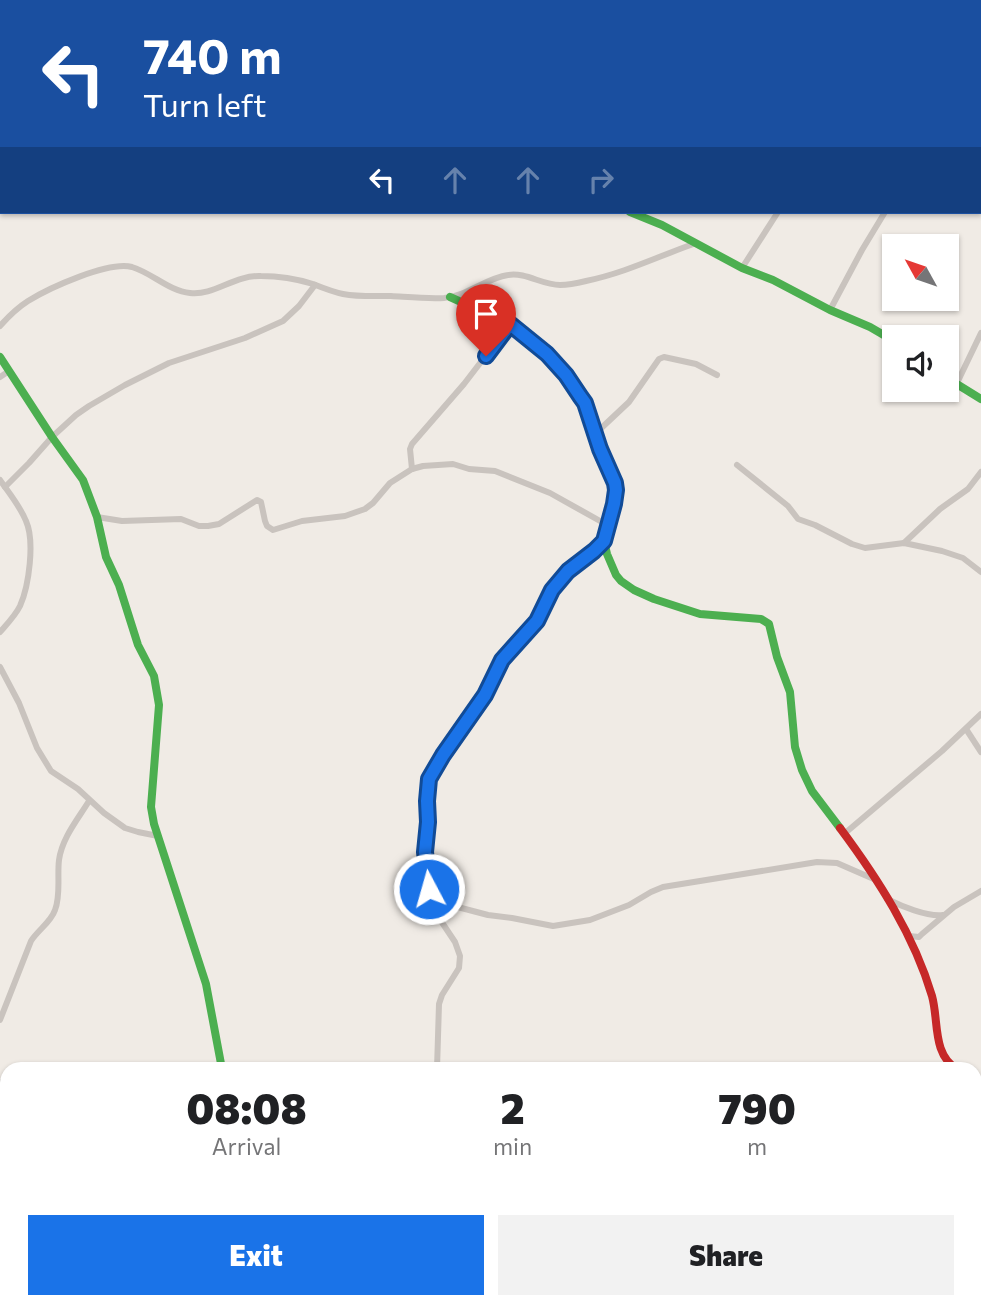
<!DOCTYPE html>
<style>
:root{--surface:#fff;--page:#f2f2f2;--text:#202124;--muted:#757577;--accent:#1a73e8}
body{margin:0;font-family:Commissioner,sans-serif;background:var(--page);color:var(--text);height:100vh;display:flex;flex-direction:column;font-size:26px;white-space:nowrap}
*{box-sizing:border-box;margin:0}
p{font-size:23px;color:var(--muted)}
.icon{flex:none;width:38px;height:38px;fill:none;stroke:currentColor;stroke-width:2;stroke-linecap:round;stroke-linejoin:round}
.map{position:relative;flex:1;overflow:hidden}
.sheet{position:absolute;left:0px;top:1062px;width:982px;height:247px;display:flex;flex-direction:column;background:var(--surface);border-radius:21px 21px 0 0;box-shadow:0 2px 5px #0004}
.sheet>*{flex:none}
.hud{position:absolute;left:0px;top:0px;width:982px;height:214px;box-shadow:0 2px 5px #0004;background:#1a4fa0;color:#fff;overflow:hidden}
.needle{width:46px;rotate:310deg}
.fabs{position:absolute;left:882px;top:234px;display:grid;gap:14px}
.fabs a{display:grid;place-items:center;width:77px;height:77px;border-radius:0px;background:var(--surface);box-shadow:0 2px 5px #0004;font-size:35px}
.pin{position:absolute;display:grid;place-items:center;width:60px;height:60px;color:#fff;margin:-72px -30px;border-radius:50% 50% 50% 0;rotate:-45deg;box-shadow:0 0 7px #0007}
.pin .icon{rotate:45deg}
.me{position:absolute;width:77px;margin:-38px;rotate:354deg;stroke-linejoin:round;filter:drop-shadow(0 0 5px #0008)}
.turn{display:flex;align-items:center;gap:24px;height:147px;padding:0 28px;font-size:32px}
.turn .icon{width:91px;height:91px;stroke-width:2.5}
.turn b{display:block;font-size:49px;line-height:60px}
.lanes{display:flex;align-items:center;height:66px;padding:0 28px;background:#0003;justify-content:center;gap:35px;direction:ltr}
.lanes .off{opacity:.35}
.eta{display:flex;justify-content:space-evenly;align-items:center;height:119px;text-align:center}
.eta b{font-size:42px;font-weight:800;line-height:49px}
.button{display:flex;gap:14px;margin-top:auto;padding:14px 28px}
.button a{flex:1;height:80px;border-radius:0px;background:var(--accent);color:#fff;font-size:28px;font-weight:800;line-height:80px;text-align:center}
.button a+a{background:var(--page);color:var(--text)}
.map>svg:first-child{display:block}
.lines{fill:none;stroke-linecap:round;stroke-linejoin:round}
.street{stroke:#c9c3be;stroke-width:6}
.fast{stroke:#4caf50;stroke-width:8}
.jam{stroke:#c62828;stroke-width:8}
.route-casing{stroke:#114b97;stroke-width:18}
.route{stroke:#1a73e8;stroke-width:12}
</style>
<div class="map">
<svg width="981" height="1308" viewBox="0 0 981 1308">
<rect width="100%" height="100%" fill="#f0ebe5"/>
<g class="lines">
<g class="street">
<polyline points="97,0 97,2"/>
<polyline points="119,2 120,0"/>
<polyline points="430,2 431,0"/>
<polyline points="604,2 609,0"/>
<polyline points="975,2 976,0"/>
<polyline points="0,11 2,10"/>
<polyline points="980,48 981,49"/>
<polyline points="0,93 2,92"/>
<polyline points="742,268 778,212"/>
<polyline points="830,310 862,250 885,212"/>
<path d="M0 326C8 317 17 308 28 301 49 288 108 261 132 267 152 273 169 291 190 293 214 296 234 275 261 276 278 276 297 279 313 284 323 288 333 292 343 294 359 297 375 296 391 296 408 297 427 299 444 298 467 296 486 278 508 275 526 272 542 285 560 285 569 285 578 283 586 281 625 273 659 256 696 243"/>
<polyline points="0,377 9,371"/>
<polyline points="957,383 981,333"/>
<polyline points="595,434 629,402 659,359 664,357 696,364 717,375"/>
<polyline points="737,465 788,506 798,519 815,525 852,544 865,548 904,543 942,551 963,558 981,572"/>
<polyline points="412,469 410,449 412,444 464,384 510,324"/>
<path d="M0 480C9 493 20 506 26 521 35 541 29 586 20 606 15 616 8 623 0 632"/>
<polyline points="5,487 29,463 52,437 76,415 89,406 125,385 169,363 245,338 283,321 299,306 315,285"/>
<polyline points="97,517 122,521 181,519 199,526 208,526 219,524 257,500 261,502 265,521 267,526 273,530 302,521 345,516 365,509 373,503 390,483 412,469 423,466 453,464 469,469 495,471 550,493 609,526"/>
<polyline points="904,543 940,509 968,489 981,472"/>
<polyline points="0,667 19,703 37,748 51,771 78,789 104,813 125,828 138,832 158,836"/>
<polyline points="966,729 981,752"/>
<polyline points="844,834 942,751 981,714"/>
<path d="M887 899C901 906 927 917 943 915"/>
<polyline points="431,900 488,915 512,918 553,926 590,920 629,905 651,892 663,887 817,862 837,863 876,880"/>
<polyline points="909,936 919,937 922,934 954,907 981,891"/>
<path d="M0 1020 31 941C38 930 51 922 55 910 61 895 57 876 59 860 62 838 78 819 89 801"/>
<polyline points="437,1069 439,1004 442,995 459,968 460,956 455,942 435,912 429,889 425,852 428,822 427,801 429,779 443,755 485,695 504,656 537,621 552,590 568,571 594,551 604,541"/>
<polyline points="975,1081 981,1087"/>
<polyline points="0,1082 7,1086"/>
<polyline points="0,1247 7,1252"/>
<polyline points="72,1302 76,1308"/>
<polyline points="143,1302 152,1308"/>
<polyline points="234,1302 235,1308"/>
<polyline points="159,1308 173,1305 182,1308"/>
<polyline points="198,1308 225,1302"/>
</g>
<g class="fast">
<polyline points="630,212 662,225 742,268 773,280 830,310 870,327 894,341"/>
<polyline points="450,297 510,324 521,332 552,358 578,390 586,407 602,453 615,483 615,501 604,541 607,554 616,575 621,581 634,590 654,599 700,614 761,619 769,624 777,657 790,692 795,747 802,770 812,791 840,828"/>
<polyline points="0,357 52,437 83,480 97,517 106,557 119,585 138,645 154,676 159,705 151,807 154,824 206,984 222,1069"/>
<polyline points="947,378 981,399"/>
<polyline points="263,1302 265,1308"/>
</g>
<g class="jam">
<polyline points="300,0 302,2"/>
<path d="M840 828C878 879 914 935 932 996 939 1021 932 1054 957 1069"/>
</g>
</g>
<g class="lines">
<g class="route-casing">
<polyline id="route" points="429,889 425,852 428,822 427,801 429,779 443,755 485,695 502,660 537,621 552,590 568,571 594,551 604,541 614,504 616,490 615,483 600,449 585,403 580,396 566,375 547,354 510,324 486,356"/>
</g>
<use href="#route" class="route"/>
</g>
</svg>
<div class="fabs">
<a><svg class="needle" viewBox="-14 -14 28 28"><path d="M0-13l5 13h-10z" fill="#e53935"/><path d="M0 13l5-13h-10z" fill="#757577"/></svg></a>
<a><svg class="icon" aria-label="sound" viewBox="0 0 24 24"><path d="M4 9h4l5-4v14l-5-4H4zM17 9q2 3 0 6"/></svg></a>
</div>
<div class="pin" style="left:486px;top:356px;background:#d93025"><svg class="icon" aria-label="arrive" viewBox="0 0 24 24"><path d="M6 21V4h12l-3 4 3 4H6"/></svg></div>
<svg class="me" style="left:429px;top:889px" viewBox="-20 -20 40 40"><circle r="17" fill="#1a73e8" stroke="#fff" stroke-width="3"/><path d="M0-11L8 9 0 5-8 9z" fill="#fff"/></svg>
<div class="hud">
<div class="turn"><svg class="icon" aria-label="left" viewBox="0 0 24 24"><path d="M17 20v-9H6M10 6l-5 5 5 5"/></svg><div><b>740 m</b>Turn left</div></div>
<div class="lanes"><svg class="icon" aria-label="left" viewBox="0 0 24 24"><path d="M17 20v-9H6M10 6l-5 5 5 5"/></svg><svg class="icon off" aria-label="ahead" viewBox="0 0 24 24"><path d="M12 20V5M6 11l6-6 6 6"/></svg><svg class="icon off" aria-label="ahead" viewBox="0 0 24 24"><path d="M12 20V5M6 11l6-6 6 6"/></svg><svg class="icon off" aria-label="right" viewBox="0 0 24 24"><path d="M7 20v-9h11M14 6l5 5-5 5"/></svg></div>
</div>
<section class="sheet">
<div class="eta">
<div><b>08:08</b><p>Arrival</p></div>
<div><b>2</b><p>min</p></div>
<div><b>790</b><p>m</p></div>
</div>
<div class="button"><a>Exit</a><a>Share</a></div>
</section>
</div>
